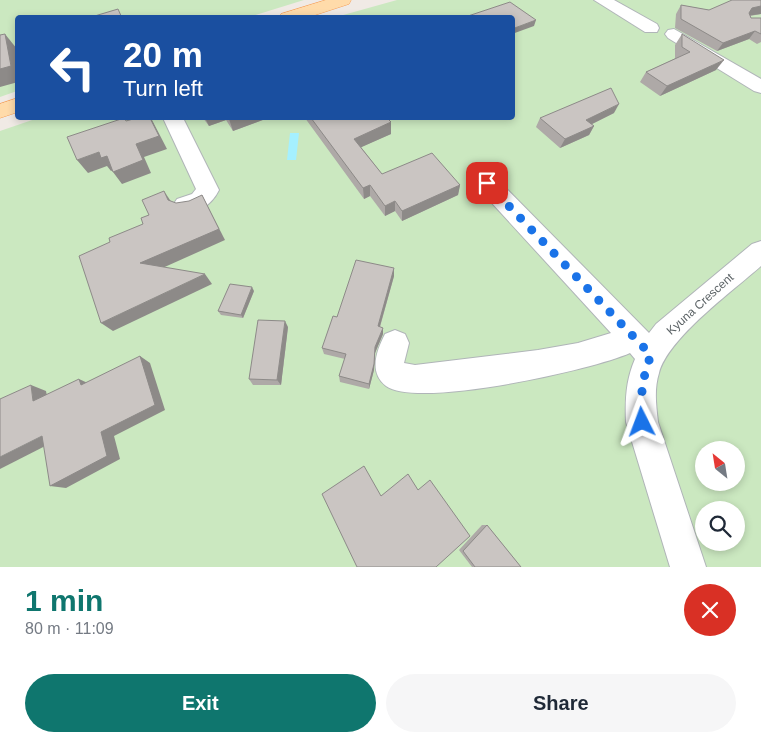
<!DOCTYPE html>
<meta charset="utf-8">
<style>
:root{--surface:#fff;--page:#f6f6f7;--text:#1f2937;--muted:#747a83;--accent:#0f766e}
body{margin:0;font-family:Arial,sans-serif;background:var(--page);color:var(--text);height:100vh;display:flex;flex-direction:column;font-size:19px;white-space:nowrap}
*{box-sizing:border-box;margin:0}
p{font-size:16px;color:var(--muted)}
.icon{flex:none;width:28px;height:28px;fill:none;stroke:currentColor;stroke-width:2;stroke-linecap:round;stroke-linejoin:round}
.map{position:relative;height:567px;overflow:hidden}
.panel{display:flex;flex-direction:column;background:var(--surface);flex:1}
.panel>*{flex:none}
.guide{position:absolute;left:15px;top:15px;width:500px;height:105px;border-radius:5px;box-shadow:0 2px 8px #0003;background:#1a4fa0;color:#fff;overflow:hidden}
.needle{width:32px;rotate:330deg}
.buttons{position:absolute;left:695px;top:441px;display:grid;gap:10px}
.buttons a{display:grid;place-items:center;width:50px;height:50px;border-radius:50%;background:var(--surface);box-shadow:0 2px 8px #0003;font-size:25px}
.pin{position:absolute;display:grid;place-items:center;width:42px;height:42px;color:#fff;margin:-21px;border-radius:10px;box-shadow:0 2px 8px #0006}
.me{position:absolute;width:55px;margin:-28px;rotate:357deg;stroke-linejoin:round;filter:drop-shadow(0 0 4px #0008)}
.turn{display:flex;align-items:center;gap:18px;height:105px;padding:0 25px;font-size:22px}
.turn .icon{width:65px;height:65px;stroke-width:2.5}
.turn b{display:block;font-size:35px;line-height:42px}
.round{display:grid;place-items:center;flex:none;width:52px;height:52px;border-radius:26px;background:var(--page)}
.head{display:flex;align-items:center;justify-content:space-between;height:85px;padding:0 25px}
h1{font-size:30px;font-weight:800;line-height:38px;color:var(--accent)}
.button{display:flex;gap:10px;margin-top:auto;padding:10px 25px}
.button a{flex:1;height:58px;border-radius:30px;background:var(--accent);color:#fff;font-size:20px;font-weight:800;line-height:58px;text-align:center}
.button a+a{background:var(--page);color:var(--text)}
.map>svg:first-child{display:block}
.green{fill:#cbe8c0;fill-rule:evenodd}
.water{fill:#a5f0ff}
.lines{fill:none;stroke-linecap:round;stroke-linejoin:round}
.minor-casing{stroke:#b0b5b8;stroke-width:2}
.major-casing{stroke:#f69f57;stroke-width:1}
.minor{fill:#fff;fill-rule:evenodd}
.major{fill:#ffdbaa;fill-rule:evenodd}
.wall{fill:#aea9a7}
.shaded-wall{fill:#8d8a88}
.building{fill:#cac5c2;stroke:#8d8a88}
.route{stroke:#1a73e8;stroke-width:9;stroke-dasharray:0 16.2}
.labels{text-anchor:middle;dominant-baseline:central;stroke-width:4;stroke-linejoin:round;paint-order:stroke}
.street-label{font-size:12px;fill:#5c6366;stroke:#fff}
</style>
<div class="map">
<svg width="761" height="567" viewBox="0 0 761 567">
<rect width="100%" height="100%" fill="#f0eae5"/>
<g class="green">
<polygon points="0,0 304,0 249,17 18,18 17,91 0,97"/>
<path d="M397 0H761V567H0V131L38 118H512V18L336 17ZM704 450H736V482H704ZM704 510H736V542H704Z"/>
</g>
<polygon class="water" points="290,133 299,133 296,160 287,160"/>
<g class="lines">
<g class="minor-casing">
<g id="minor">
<polygon points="594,0 614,0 657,24 659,28 657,32 645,32"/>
<polygon points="674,29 761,79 761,93 754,91 668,38 665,34 668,30"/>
<path d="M163 118H183L219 190C211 206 195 217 177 211L173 205 177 199 192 194 196 189Z"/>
<path d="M487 175 495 177 649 333 656 324 752 244 761 241V266C733 291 668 338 659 373 654 389 656 405 658 422L706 567H670L626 422C625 399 626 380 635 359L630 353C592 370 418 409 386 386 368 372 377 350 385 334L395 330 405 334 409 343 404 363 415 365 538 350 578 343 611 333 479 189 476 183 479 177Z"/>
</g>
</g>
<g class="major-casing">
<g id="major">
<polygon points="326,0 351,0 349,4 306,18 279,18 281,14"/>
<polygon points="18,98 18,112 0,118 0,104"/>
</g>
</g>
<use href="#minor" class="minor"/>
<use href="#major" class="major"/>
</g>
<g class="wall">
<polygon points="761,0 761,14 750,16 751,18 761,18 761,42 757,44 749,39 717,51 675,28 676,14 681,5 709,10"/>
<polygon points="682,34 716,70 660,96 640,82 646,72 676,58 675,58 675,45"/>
<polygon points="614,113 592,124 594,126 589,135 560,148 536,127 540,118"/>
<polygon points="203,118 268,118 233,131 226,120 209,126"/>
<polygon points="305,118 387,118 391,134 361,147 382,174 460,185 458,195 402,221 395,211 385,216 370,196 364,199"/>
<polygon points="394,268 394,276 380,327 383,334 375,353 374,370 369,389 340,382 339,376 345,359 324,354 322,348 337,317"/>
<polygon points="254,291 243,318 221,315 218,311"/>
<polygon points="288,327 281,385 253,385 249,379"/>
<polygon points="482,525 487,525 521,567 472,567 459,550"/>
</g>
<g class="shaded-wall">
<polygon points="761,6 761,14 746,16 752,8"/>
<polygon points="536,20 534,26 512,34 512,29"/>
<polygon points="755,31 749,39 717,51 723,43"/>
<polygon points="5,34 17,49 18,54 18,82 0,87 0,69"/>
<polygon points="724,60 716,70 660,96 667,86"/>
<polygon points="619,104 614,113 582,129 586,120"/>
<polygon points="151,118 167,149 144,157 151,173 122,184 113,172 136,144"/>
<polygon points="205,118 225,118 226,120 209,126"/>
<polygon points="234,118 268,118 233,131 229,119"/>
<polygon points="391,122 391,134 355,150 354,139"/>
<polygon points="594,126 589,135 560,148 565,139"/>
<polygon points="99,152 107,156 116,169 111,171 107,166 88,173 77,160"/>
<polygon points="370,185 370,196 364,199 363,188"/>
<polygon points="460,185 458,195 402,221 402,211"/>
<polygon points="164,191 172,203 168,200"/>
<polygon points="202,195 225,240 149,274 140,263"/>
<polygon points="395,201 395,211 385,216 385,206"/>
<polygon points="394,268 394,276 378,333 378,326"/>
<polygon points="205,274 212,284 113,331 101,323"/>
<polygon points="252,287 254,291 243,318 241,315"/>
<polygon points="285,321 288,327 281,385 277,380"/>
<polygon points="383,328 383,334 375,353 374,370 369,389 369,384 375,347"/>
<polygon points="140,356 150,363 165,410 114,436 120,459 66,488 50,486 101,432"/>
<polygon points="79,379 92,385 81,385"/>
<polygon points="31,385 46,391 49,406 33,401"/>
<polygon points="42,436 57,440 0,469 0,457"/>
</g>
<g class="building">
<polygon points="732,0 761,0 761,6 752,8 749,13 751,18 761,18 761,34 755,31 723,43 681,19 681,5 709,10"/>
<polygon points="510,2 536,20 512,29 512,18 462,18"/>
<polygon points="118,9 122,18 88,18"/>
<polygon points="5,34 11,66 0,69 0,35"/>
<polygon points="682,34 724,60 667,86 646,72 690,52 682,47"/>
<polygon points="611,88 619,104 586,120 594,126 565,139 540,118"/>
<polygon points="124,118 126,121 137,118 150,118 159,136 136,144 143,160 113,172 107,156 101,158 99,152 77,160 67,137"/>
<polygon points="311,118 387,118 391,122 354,139 382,174 432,153 460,185 402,211 395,201 385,206 370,185 363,188"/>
<polygon points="164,191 168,200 176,203 189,201 202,195 219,229 140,263 205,274 101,323 79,256 110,242 109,238 143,224 141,218 149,215 142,200"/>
<polygon points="356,260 394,268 378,326 383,328 375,347 374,364 369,384 339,376 346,354 322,348 333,316 337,317"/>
<polygon points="230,284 252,287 241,315 218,311"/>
<polygon points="258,320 285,321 277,380 249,379"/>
<polygon points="140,356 155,405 101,432 107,456 50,486 42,436 0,457 0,399 31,385 33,401 79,379 81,385"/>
<polygon points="364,466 381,496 408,474 418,490 430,480 470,536 436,567 357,567 322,494"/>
<polygon points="487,525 521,567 475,567 463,551"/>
</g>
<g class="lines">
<path class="route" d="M487 183 651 355C642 378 640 398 642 422"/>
</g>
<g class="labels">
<g class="street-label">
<text transform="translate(700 304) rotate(-42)">Kyuna Crescent</text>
</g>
</g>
</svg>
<div class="buttons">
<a><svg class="needle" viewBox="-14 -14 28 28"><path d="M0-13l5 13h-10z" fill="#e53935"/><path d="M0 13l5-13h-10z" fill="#747a83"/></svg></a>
<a><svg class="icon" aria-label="search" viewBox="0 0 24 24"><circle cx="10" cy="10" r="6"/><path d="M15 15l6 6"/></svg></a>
</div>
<div class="pin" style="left:487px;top:183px;background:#d93025"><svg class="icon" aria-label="arrive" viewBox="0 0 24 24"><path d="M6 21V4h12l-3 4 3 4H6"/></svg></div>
<svg class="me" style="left:642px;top:422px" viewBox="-20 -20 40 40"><path d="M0-17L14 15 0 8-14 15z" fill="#1a73e8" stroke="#fff" stroke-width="4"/></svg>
<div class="guide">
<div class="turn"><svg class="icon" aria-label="left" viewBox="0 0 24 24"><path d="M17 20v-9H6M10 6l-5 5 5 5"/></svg><div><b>20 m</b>Turn left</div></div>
</div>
</div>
<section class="panel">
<div class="head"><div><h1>1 min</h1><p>80 m · 11:09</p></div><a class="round" style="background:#d93025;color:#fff"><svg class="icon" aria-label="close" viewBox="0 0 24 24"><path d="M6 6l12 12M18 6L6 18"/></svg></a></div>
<div class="button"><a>Exit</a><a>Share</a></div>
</section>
